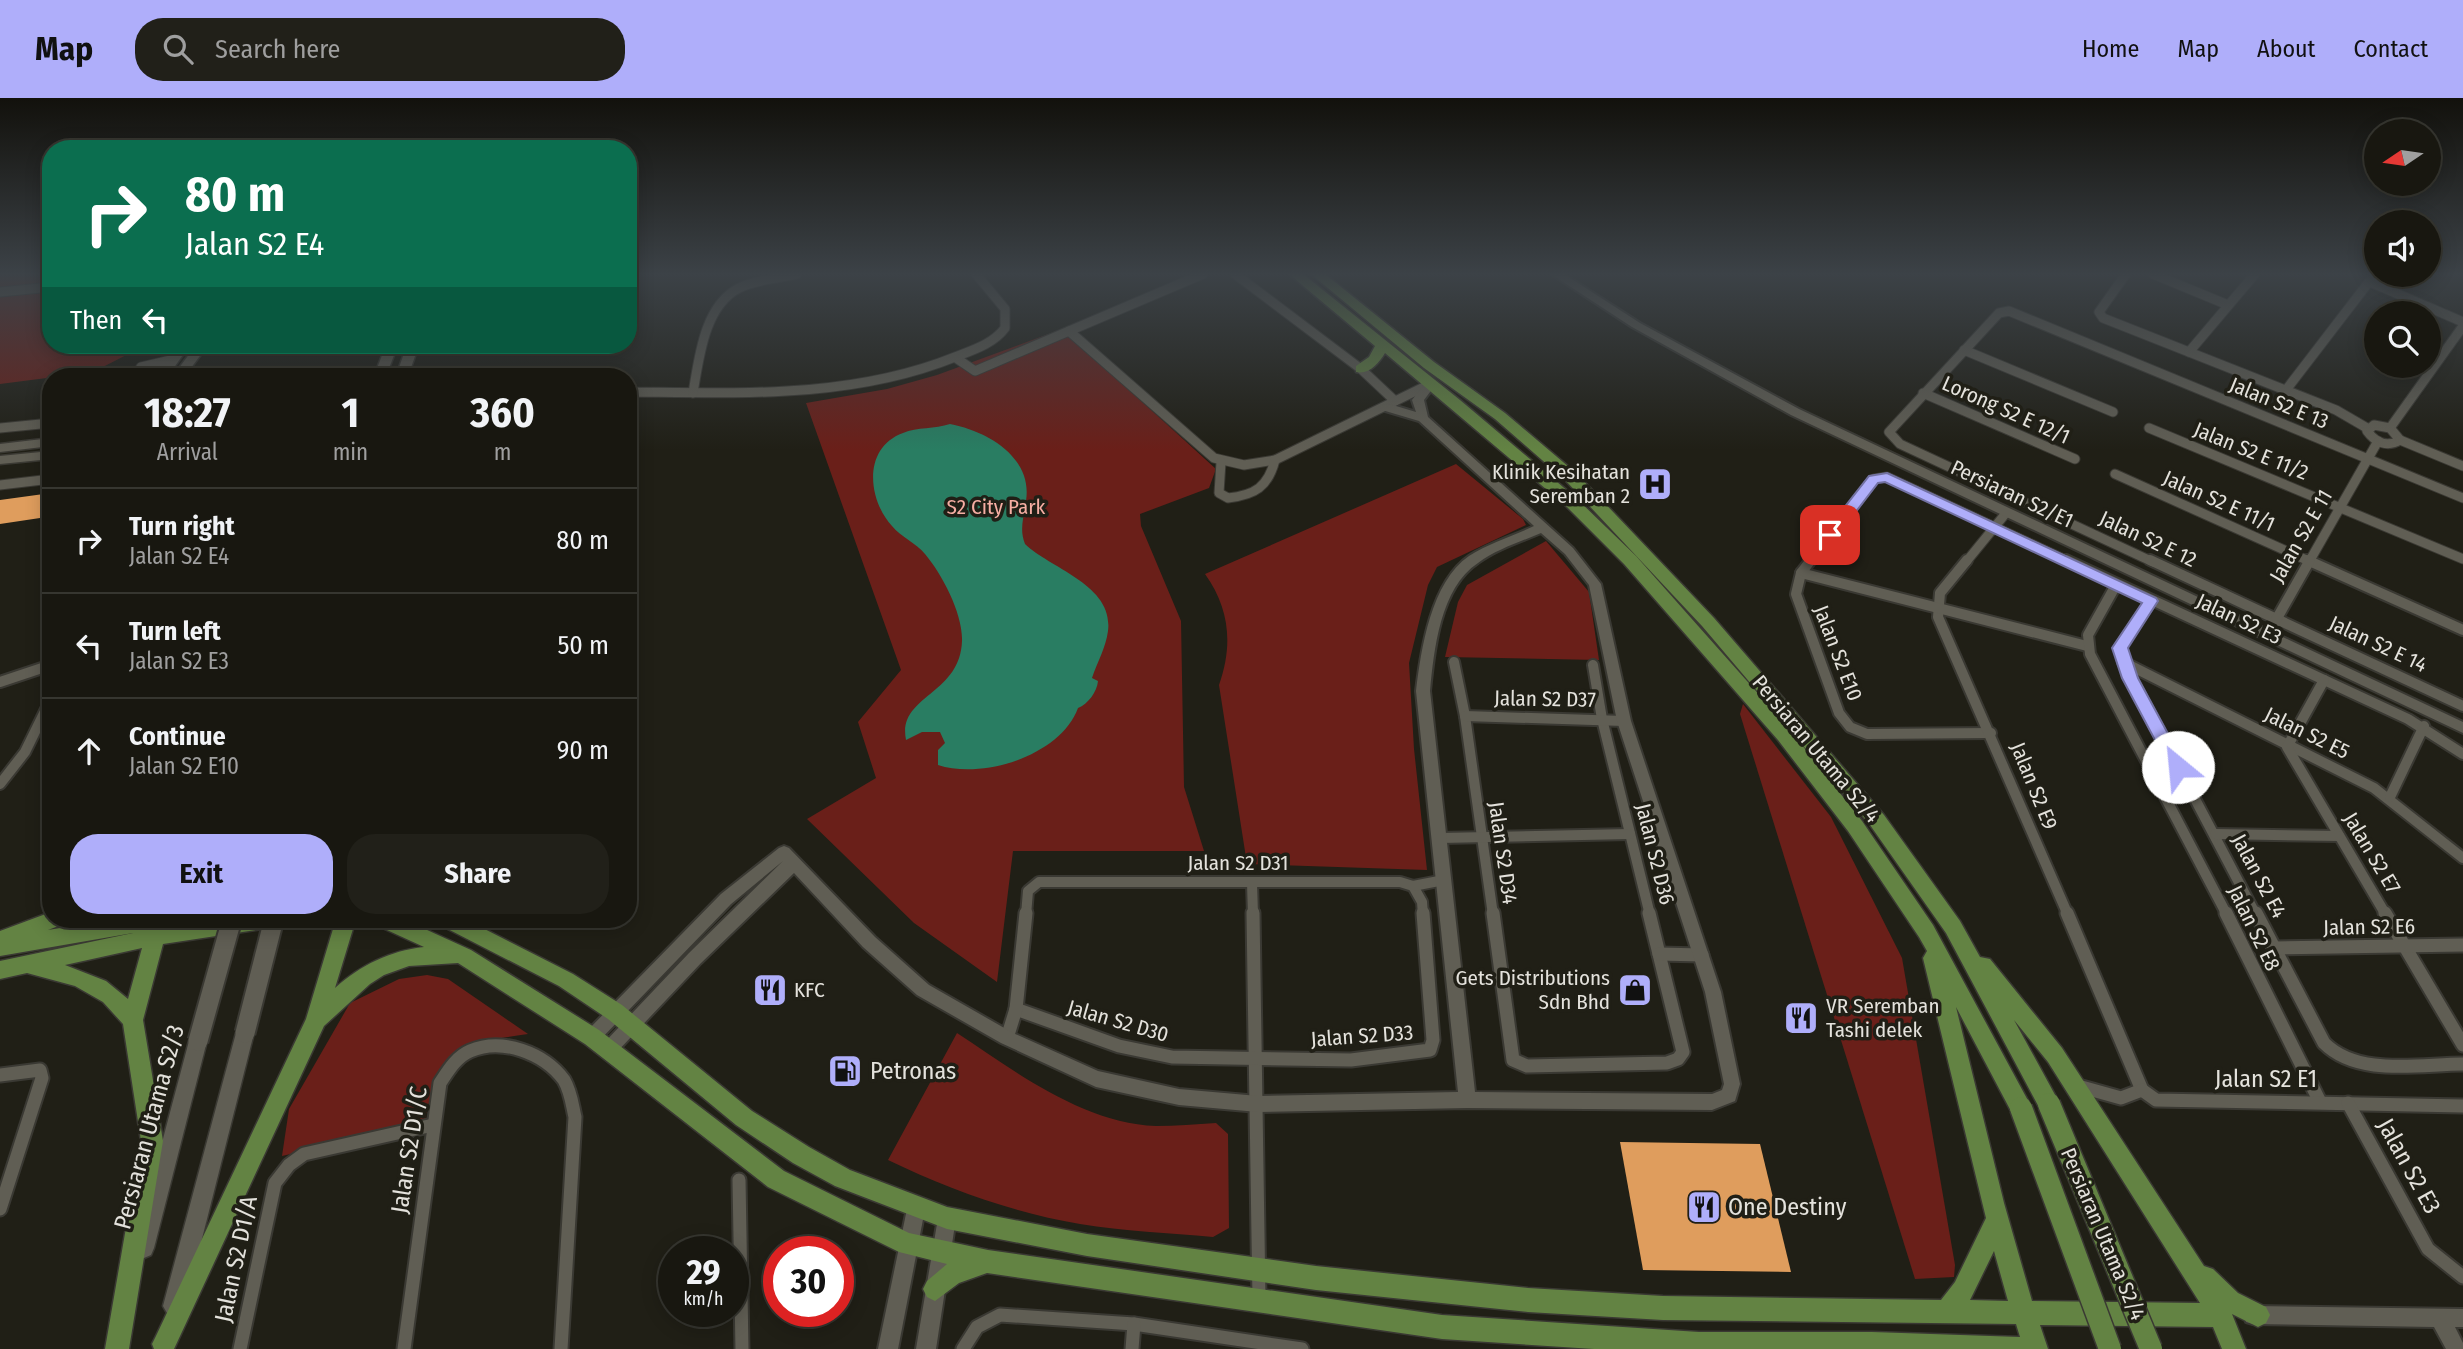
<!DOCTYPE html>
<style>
:root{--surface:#181710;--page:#212019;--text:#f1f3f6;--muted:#9f9f9f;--line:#363630;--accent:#afaefa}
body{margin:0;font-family:"Fira Sans Condensed",sans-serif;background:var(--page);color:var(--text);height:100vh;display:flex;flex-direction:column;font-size:26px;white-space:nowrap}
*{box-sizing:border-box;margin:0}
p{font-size:23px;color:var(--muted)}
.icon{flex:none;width:38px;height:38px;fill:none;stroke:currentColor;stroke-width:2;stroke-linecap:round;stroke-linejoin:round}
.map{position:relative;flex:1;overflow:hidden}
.panel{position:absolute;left:42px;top:270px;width:595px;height:560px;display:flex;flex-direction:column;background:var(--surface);border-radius:28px;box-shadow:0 4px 18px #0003,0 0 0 2px var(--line)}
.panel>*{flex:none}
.guide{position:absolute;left:42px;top:42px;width:595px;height:214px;border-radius:28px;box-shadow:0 4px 18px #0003,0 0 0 2px var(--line);background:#0b6e4f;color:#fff;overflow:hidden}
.needle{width:46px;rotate:257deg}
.fabs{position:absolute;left:2364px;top:21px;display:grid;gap:14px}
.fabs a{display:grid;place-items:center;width:77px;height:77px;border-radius:50%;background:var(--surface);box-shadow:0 4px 18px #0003,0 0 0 2px var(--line);font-size:35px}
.speed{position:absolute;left:658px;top:1138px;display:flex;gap:14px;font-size:35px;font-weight:700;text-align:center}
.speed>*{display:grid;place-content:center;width:91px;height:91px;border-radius:50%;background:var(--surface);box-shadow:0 4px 18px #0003,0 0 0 2px var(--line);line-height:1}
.speed small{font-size:18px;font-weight:400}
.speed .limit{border:10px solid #d22;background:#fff;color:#111}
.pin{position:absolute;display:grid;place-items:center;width:60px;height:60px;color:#fff;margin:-30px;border-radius:14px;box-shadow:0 4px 10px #0006}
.me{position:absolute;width:77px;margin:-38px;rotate:332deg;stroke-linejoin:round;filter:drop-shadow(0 0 5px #0008)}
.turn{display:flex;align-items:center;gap:24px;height:147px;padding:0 28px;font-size:32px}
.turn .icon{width:91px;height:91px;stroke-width:2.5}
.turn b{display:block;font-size:49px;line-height:60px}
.then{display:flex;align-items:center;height:66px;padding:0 28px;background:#0003;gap:14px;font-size:26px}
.eta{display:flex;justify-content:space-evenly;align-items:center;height:119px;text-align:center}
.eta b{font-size:42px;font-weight:700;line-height:49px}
.action{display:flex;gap:14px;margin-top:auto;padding:14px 28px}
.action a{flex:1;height:80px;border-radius:28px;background:var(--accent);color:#111;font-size:28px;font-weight:700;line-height:80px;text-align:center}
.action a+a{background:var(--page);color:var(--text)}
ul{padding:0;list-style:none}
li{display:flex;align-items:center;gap:21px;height:105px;padding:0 28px;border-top:2px solid var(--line)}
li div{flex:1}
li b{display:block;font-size:26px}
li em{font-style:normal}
header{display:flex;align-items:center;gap:42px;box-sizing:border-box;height:98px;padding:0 35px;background:var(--accent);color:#111}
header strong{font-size:33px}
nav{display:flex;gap:38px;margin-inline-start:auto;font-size:24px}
.search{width:490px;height:63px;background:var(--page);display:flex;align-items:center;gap:18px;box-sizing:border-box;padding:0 24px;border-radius:28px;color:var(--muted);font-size:26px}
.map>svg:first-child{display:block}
.green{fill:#6a1f19}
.water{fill:#297d62}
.building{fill:#df9d5d}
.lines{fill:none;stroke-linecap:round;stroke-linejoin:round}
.minor-far2-casing{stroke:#3a3933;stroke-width:11}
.minor-far1-casing{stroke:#3a3933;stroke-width:14}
.minor-casing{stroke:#3a3933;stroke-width:17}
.tertiary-casing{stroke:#3a3933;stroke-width:4}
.secondary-casing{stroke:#3a3933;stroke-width:3}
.primary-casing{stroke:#3a3933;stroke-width:3}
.minor-far2{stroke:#605e54;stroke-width:9}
.minor-far1{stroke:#605e54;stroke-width:10}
.minor{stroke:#605e54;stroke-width:13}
.tertiary{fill:#605e54;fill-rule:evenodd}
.secondary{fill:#605e54;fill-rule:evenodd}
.primary{fill:#638343;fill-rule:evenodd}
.secondary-bridge-casing{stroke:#3a3933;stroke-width:23;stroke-linecap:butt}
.primary-bridge-casing{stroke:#3a3933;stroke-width:25;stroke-linecap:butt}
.secondary-bridge{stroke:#605e54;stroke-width:19}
.primary-bridge{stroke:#638343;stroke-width:22}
.route{fill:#afaefa;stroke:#7271a2;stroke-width:2}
.labels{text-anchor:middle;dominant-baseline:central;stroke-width:7;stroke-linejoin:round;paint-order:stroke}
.street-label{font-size:21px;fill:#e4e2dc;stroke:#201f16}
.poi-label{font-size:21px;fill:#e4e2dc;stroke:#201f16;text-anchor:end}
.park-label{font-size:21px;fill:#f6aea3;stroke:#201f16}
.near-poi-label{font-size:24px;fill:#e4e2dc;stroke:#201f16;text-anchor:start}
.near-street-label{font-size:24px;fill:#e4e2dc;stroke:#201f16}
</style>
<header>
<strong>Map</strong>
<div class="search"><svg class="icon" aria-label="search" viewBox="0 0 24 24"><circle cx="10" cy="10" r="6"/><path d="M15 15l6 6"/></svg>Search here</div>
<nav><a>Home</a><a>Map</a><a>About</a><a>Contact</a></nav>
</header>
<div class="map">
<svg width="2463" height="1251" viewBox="0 0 2463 1251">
<rect width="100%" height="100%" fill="#201f16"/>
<g class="green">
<polygon points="0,176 51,176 51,247 146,247 93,274 0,286"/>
<polygon points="1062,231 1216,371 1209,390 1140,416 1141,428 1181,523 1184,689 1204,753 1013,753 997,884 914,825 807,721 876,680 858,624 901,572 806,305 887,291 937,277"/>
<path d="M1456 366 1523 421 1526 427 1437 469 1428 487 1409 565 1414 651 1427 772 1247 766 1219 587C1233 547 1230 511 1205 476Z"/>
<polygon points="1546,443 1589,494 1599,562 1445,559 1458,504 1467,487"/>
<polygon points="1743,606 1831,719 1902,860 1955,1167 1954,1179 1915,1181 1740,616"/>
<path d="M427 877 448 881 528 936C451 948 443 946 424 1025L282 1058 289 1011 350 905 399 881Z"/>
<path d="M957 935C1016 974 1083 1025 1156 1028 1176 1028 1196 1026 1216 1025L1228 1036 1229 1130 1213 1139C1169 1135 1124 1133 1080 1126 1014 1115 948 1091 888 1062Z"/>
</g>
<path class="water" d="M950 326C987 333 1033 359 1026 403 1024 419 1019 431 1025 446 1051 471 1114 487 1108 533 1106 549 1097 565 1092 580L1098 583C1097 594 1088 606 1078 610 1061 657 983 682 938 667V652L945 645 940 634H922L906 642C897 597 960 598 962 543 963 516 942 476 925 456 916 445 901 439 892 428 868 402 862 350 903 335 917 329 935 331 950 326Z"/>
<g class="building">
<polygon points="51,395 51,428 40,420 0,426 0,402"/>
<polygon points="1620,1044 1760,1046 1791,1174 1643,1172"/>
</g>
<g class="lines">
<g class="minor-far2-casing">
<g id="minor-far2">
<polyline points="1235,176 1361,271 1395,303"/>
<polyline points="2126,176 2099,214 2103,220 2336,312 2367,330"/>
<polyline points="2153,176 2228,207"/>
<polyline points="2370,184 2463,224"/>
<polyline points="0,194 51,189"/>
<polyline points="1069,233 1214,360 1244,367 1275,362 1430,286"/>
<polyline points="1964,252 2113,314"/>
<polyline points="2189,254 2255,176"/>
<polyline points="956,260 975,273 1203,176"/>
<polyline points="136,278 141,269 171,262"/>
<polyline points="2286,292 2375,176"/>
<path d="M628 294C738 295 851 301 955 259 973 252 993 246 1005 230V211L976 176"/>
<path d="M693 295C699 260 704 208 739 190 757 181 778 181 797 176"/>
<polyline points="1923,295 2075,361"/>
<path d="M2374 327 2390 330 2400 342C2387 350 2375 344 2367 333Z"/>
<polyline points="0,330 51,325"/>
<polyline points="2149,330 2463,461"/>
<polyline points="2390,330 2463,228"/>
<polyline points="2400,342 2463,368"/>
<path d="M1221 364 1219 395 1228 400C1255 397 1268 389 1275 362"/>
<polyline points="2115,376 2311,464"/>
<polyline points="0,387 51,381"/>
<polyline points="1810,464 1874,381 1887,379 2070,464"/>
<polyline points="1966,464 2006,415"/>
<polyline points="2153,464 1900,346 1889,334 1999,215 2009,213 2463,400"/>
<polyline points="2309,464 2378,343"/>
</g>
</g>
<g class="minor-far1-casing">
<g id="minor-far1">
<polyline points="1811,462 1801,475 1796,496 1839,615 1850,629 1867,636 1991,635"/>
<polyline points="1967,462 1940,495 1938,519 2068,817"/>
<polyline points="2066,462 2408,621 2463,656"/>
<polyline points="2150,462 2463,608"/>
<polyline points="2307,462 2463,532"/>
<polyline points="1801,475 2087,548"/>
<polyline points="2116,487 2088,537 2090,556 2227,817"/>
<polyline points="2151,503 2120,549 2123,564 2256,817"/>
<polyline points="2268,536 2310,462"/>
<polyline points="1454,564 1465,618 1493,817"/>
<polyline points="2123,564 2374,690 2463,760"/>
<polyline points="1593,567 1602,621 1650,817"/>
<polyline points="2324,582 2287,649 2386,817"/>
<polyline points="0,584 51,567"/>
<polyline points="1465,618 1624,623"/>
<polyline points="0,686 25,654 51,601"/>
<polyline points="2390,699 2424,628"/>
<polyline points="2215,736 2339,738"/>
<polyline points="1440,740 1630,736"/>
<polyline points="1252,785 1253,817"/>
<polyline points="1413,788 1422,804 1423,817"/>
<polyline points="1026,817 1028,793 1039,784 1400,784 1413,788 1444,782"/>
</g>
</g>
<g class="minor-casing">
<g id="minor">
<polyline points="1253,815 1259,1201"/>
<polyline points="1493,815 1513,962 1527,968 1667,965 1678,961 1683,954 1649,815"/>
<polyline points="2067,815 2142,992"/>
<polyline points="2226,815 2320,1004"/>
<path d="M2256 815 2324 945C2358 979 2419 966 2463 966"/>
<polyline points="2385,815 2463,947"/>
<polyline points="2275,850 2463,847"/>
<polyline points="1659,856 1702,857"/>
<polyline points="1016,911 1119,948 1172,959 1351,962 1430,952 1433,942 1423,815"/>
<polyline points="1007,940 1016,911 1026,815"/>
<polyline points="0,977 40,972 42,980 0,1111"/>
<polyline points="2078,988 2121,1000 2142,992"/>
<polyline points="2142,992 2156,1002 2463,1008"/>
<polyline points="2348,1005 2428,1151 2463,1179"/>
<polyline points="739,1082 742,1251"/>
<polyline points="240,1251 275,1085 289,1067 304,1056 433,1027"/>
<path d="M404 1251 440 985C448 973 456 959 470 953 502 939 544 955 564 982 571 994 572 1006 575 1019L561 1251"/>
<polyline points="963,1251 977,1229 1000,1217 1134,1226 1302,1251"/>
<polyline points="1132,1251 1134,1226"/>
</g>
</g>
<g class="tertiary-casing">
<g id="tertiary">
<polygon points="1551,176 1564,176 1640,225 1799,311 2463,624 2463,635 1791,317 1632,229"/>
<path d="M1430 283 1436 286 1424 302 1428 319 1573 450 1601 486 1631 623 1721 894 1740 986 1735 1003 1712 1012 1467 1010 1258 1014 1179 1007 1096 989 1001 945 917 897 863 849 794 775 701 865 615 956 609 959 603 956 601 951 603 946 689 855 783 763 731 806 598 944 592 947 586 944 584 939 586 934 721 796 779 750 784 748 789 750 875 839 929 887 1013 935 1098 973 1179 991 1258 998 1458 994 1416 593C1421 551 1431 484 1469 458 1489 445 1513 438 1534 428L1419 323 1382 312 1380 309 1386 305 1416 314 1412 302 1426 284ZM1541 435 1565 456 1589 487 1617 623 1705 894 1724 986 1722 992 1712 996 1475 994 1430 593C1434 552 1440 490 1478 465 1497 451 1520 444 1541 435Z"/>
<polygon points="916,1102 922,1105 925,1111 898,1251 878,1251 907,1111 910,1105"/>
<polygon points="947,1111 953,1114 956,1120 936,1251 916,1251 938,1120 941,1114"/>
<polygon points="2253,1208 2463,1211 2463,1229 2455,1229 2463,1245 2463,1251 2446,1251 2434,1229 2253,1226 2246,1224 2244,1217 2246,1210"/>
</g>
</g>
<g class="secondary-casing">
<g id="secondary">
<polygon points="178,247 190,247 168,278 156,278"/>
<polygon points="196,247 208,247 185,278 173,278"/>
<polygon points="386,247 398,247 386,278 374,278"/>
<polygon points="407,247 419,247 408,278 396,278"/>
<polygon points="51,340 51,348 0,354 0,346"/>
<polygon points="51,353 51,361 0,366 0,358"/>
<polygon points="245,926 252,929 254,935 185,1208 181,1215 174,1219 167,1215 163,1208 236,935 238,929"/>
<polygon points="198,934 205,937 207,943 154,1150 151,1157 144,1160 137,1157 134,1150 189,943 191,937"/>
</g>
</g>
<g class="primary-casing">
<g id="primary">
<path d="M1289 176H1303L1460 302 1576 400 1636 458 1785 626 1702 528 1566 383 1495 321 1424 270 1311 176H1325L1434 264 1505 315 1576 375 1714 520 1884 717 1960 823 1980 859 1990 861 2062 950 2204 1168 2213 1171 2238 1195 2266 1209 2270 1217 2266 1225 2258 1229 2232 1216 2246 1251H2222L2213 1229 2040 1227 2048 1251H1594L1442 1241 987 1175 959 1185 935 1203 927 1199 923 1191 927 1183 947 1166 899 1154 768 1089 585 946 458 865 409 868 384 877 370 886 324 928 174 1251H154L152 1246 156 1238 306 921 336 821H356L335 890C361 867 389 853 424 849L376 827 373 821H403L471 852 599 932 784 1073 909 1135 988 1152 1442 1217 1699 1234H1872L2020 1239 2016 1226 1663 1222 1528 1214 1316 1192 1087 1158 947 1131 835 1088 793 1065 736 1027 608 921 559 888 440 827 437 821H465L573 876 622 907 752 1013 809 1049 850 1072 947 1109 1087 1136 1316 1168 1528 1190 1663 1198 1941 1202 1955 1184 1986 1120 1923 860 1927 853 1919 839 1848 733 1778 642 1624 466 1566 408 1385 255C1379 265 1369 277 1356 274V268L1369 259 1375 248ZM1794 637 1870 727 1946 835 2041 1013 2049 1016 2057 1013 2060 1006 2014 922 2048 964 2200 1205 2032 1203 2004 1105 1956 909 2013 1017 2021 1020 2029 1017 2032 1010 1933 827 1862 723ZM1994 1153 2008 1203 1970 1202 1971 1200Z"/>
<path d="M51 814V821H64L61 827 48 832 115 821H174L168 828 220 821H286L283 827 276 829 163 846 143 922 163 1043 129 1251H105L141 1043 123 926 103 904 75 888 27 875 0 881V863L133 835 0 858V833ZM142 850 128 901 106 883 65 867Z"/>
</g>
</g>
<use href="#minor-far2" class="minor-far2"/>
<use href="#minor-far1" class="minor-far1"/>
<use href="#minor" class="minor"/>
<use href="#tertiary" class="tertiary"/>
<use href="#secondary" class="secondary"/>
<use href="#primary" class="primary"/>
<g class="secondary-bridge-casing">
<g id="secondary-bridge">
<polyline points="245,935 274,821"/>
<polyline points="198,943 232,821"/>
</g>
</g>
<g class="primary-bridge-casing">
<g id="primary-bridge">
<polyline points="2049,1006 2151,1251"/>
<polyline points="2021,1010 2110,1251"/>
</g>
</g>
<use href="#secondary-bridge" class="secondary-bridge"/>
<use href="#primary-bridge" class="primary-bridge"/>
</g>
<linearGradient id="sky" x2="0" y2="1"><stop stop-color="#12110c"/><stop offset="0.5" stop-color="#3c4247"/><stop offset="1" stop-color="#3c4247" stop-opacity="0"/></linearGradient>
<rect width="2463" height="352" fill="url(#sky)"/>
<polygon class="route" points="1887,375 2156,500 2158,503 2128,550 2138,580 2186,669 2184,674 2172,674 2122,580 2112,550 2142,505 1885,384 1878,385 1835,441 1825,441 1825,434 1869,378"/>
<defs>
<g id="hospital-square" transform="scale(1.75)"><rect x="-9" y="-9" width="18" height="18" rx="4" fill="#afaefa" stroke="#201f16"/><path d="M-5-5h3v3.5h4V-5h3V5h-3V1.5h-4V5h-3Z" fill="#111"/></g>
<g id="restaurant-square" transform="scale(1.75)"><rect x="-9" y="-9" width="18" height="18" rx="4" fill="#afaefa" stroke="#201f16"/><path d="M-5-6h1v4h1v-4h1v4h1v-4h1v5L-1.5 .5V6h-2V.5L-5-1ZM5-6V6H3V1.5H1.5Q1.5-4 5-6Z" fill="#111"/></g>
<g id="shop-square" transform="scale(1.75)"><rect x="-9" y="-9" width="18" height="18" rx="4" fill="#afaefa" stroke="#201f16"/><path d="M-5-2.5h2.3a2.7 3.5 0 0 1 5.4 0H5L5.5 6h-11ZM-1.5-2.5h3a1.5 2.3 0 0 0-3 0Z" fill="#111"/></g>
<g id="fuel-square" transform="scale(1.75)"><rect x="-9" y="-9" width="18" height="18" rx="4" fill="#afaefa" stroke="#201f16"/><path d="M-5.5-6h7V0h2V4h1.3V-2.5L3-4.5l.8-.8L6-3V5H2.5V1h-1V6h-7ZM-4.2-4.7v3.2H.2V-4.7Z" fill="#111"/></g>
</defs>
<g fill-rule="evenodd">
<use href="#hospital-square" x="1655" y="386"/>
<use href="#restaurant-square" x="770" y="892"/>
<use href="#shop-square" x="1635" y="892"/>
<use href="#restaurant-square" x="1801" y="920"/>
<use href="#fuel-square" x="845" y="973"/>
<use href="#restaurant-square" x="1704" y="1109"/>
</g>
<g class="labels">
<g class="street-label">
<text transform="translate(2279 305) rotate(22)">Jalan S2 E 13</text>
<text transform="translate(2006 312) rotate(24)">Lorong S2 E 12/1</text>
<text transform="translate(2251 353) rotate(22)">Jalan S2 E 11/2</text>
<text transform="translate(2012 396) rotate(25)">Persiaran S2/E1</text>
<text transform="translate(2219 403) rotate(24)">Jalan S2 E 11/1</text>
<text transform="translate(2301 438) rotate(-60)">Jalan S2 E 11</text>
<text transform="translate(2148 441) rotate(25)">Jalan S2 E 12</text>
<text transform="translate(2239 521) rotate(25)">Jalan S2 E3</text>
<text transform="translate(2378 546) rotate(25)">Jalan S2 E 14</text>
<text transform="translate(1838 555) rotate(69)">Jalan S2 E10</text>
<text transform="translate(1545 601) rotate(1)">Jalan S2 D37</text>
<text transform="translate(2307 635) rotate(26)">Jalan S2 E5</text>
<text transform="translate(1816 651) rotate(50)">Persiaran Utama S2/4</text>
<text transform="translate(2034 688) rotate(68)">Jalan S2 E9</text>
<text transform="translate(1503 755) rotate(82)">Jalan S2 D34</text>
<text transform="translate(2372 755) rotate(59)">Jalan S2 E7</text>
<text transform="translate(1655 756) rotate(76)">Jalan S2 D36</text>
<text x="1238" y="765">Jalan S2 D31</text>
<text transform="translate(2259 778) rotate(62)">Jalan S2 E4</text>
<text transform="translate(2369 829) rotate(-1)">Jalan S2 E6</text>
<text transform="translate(2254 830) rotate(64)">Jalan S2 E8</text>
<text transform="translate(1118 923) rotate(16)">Jalan S2 D30</text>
<text transform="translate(1362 938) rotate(-4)">Jalan S2 D33</text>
<text transform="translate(2103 1136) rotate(67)">Persiaran Utama S2/4</text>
</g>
<g class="poi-label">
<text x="1630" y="374">Klinik Kesihatan<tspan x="1630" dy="24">Seremban 2</tspan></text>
<text x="1610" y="880">Gets Distributions<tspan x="1610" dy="24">Sdn Bhd</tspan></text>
<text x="794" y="892" text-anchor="start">KFC</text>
<text x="1826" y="908" text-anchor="start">VR Seremban<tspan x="1826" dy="24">Tashi delek</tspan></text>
</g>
<g class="park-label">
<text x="996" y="409">S2 City Park</text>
</g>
<g class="near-poi-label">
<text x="870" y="973">Petronas</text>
<text x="1728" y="1109">One Destiny</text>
</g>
<g class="near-street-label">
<text x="2266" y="981">Jalan S2 E1</text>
<text transform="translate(149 1029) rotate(-75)">Persiaran Utama S2/3</text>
<text transform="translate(409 1052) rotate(-81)">Jalan S2 D1/C</text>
<text transform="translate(2409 1068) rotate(61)">Jalan S2 E3</text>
<text transform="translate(236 1161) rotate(-78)">Jalan S2 D1/A</text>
</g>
</g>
</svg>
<div class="fabs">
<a><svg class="needle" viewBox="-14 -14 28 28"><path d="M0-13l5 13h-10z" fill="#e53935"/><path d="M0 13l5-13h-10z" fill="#9f9f9f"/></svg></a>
<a><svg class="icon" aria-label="sound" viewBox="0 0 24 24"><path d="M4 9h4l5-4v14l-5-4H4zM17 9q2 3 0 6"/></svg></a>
<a><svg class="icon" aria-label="search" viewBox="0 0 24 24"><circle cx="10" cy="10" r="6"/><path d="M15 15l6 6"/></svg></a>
</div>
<div class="speed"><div>29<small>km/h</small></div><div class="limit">30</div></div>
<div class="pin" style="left:1830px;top:437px;background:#d93025"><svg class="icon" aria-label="arrive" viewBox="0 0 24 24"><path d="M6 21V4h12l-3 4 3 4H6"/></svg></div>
<svg class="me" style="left:2178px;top:669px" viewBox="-20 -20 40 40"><circle r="19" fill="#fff"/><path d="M0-13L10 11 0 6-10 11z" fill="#afaefa"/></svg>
<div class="guide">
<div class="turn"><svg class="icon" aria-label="right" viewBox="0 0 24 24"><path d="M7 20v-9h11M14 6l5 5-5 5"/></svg><div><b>80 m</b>Jalan S2 E4</div></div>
<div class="then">Then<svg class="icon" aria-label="left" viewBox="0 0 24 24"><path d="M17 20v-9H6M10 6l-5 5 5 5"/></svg></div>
</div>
<section class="panel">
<div class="eta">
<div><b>18:27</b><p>Arrival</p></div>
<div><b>1</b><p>min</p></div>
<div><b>360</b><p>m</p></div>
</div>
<ul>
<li><svg class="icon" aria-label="right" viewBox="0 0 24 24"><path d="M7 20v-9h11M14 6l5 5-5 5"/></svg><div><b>Turn right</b><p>Jalan S2 E4</p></div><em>80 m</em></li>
<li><svg class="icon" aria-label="left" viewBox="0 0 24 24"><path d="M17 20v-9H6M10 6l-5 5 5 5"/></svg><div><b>Turn left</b><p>Jalan S2 E3</p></div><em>50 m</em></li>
<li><svg class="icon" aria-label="ahead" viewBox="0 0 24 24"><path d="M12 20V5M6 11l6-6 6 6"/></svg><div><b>Continue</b><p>Jalan S2 E10</p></div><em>90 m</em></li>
</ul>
<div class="action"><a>Exit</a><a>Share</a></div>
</section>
</div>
